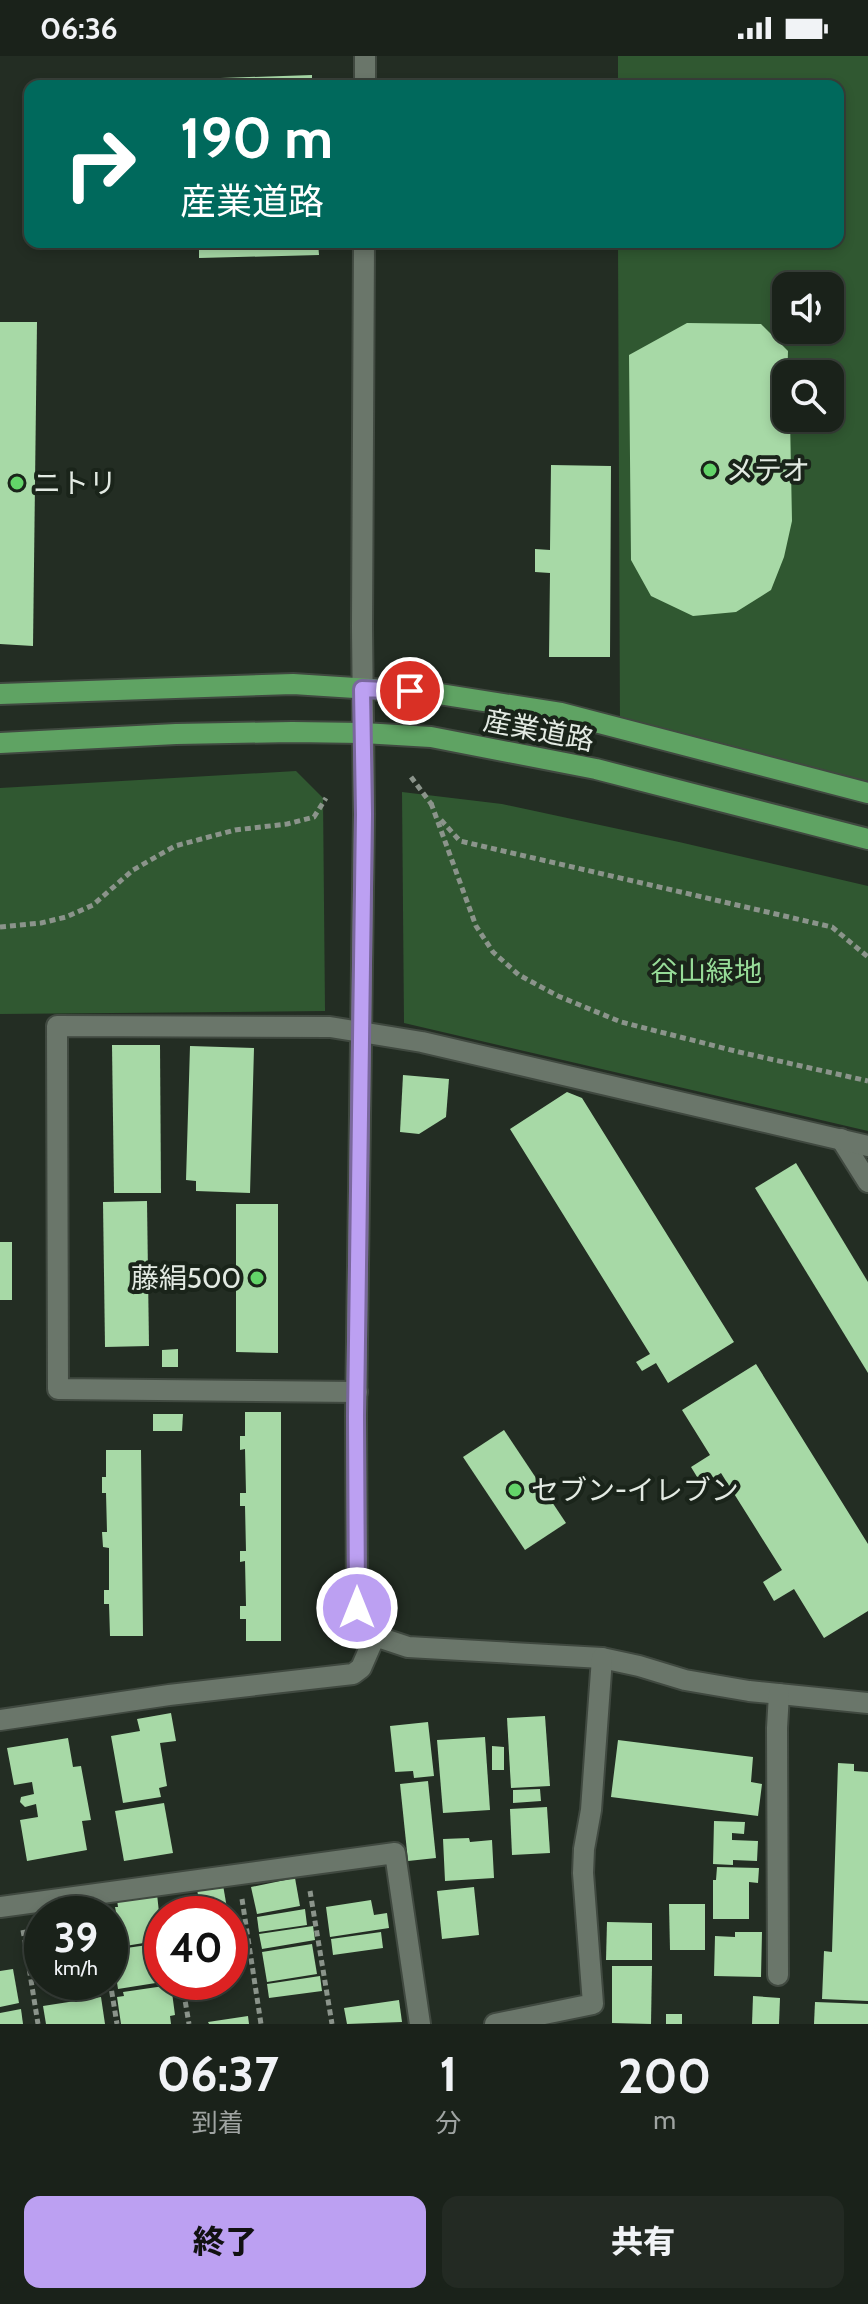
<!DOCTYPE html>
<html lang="ja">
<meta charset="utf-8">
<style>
:root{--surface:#1a221a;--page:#232a23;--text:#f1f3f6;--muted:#9fa4a2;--line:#383f39;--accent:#bca0f2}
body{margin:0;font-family:Cabin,"Noto Sans JP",sans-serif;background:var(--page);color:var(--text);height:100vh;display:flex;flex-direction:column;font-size:30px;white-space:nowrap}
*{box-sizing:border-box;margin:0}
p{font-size:26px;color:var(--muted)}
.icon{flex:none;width:44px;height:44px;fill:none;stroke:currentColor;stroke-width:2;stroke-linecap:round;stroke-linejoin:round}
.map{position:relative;height:1968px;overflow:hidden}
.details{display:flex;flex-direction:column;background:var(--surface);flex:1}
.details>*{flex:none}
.guide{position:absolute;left:24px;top:24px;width:820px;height:168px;border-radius:16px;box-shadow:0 4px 12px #0003,0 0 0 2px var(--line);background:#00695c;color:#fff;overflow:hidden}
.fabs{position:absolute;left:772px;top:216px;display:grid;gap:16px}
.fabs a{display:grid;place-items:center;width:72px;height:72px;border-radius:16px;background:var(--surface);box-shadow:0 4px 12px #0003,0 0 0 2px var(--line);font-size:40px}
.speed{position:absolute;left:24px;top:1840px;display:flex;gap:16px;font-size:40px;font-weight:700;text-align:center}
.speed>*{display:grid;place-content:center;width:104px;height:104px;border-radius:50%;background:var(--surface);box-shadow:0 4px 12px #0003,0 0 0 2px var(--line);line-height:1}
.speed small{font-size:20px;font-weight:400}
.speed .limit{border:12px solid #d22;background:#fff;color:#111}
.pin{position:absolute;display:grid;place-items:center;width:68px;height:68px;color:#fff;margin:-34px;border:4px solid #fff;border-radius:50%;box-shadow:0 2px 8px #0007}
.me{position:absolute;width:88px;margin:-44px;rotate:0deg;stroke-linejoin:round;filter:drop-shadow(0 0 6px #0008)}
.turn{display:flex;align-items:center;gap:28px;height:168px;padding:0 24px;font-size:36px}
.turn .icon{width:104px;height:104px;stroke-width:2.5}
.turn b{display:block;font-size:56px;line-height:68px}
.eta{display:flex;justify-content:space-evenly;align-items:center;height:136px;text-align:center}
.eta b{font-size:48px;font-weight:800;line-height:56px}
.button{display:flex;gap:16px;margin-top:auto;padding:16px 24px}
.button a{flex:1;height:92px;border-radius:16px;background:var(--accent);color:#111;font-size:32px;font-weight:800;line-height:92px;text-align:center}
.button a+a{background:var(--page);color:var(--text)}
.status{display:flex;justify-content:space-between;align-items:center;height:56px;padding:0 40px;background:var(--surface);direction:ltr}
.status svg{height:22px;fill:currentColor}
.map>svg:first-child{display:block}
.green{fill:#305831;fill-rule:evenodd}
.building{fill:#a7d9a6}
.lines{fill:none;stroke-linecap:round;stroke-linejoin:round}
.minor-casing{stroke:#404940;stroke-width:24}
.major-casing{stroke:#404940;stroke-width:24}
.path{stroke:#8b948b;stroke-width:5;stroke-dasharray:6 4;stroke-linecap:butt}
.minor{stroke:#6a766a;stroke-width:20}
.major{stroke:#5fa363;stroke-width:20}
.route-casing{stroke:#7a689d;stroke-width:20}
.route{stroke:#bca0f2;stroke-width:14}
.poi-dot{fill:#63d469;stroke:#1a241a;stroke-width:3}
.labels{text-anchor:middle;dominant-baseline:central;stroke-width:8;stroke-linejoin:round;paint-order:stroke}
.poi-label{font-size:28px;fill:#e3eae3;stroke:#1a241a;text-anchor:start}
.street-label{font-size:28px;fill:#e3eae3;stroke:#1a241a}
.park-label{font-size:28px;fill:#97dc98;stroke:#1a241a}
</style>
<div class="status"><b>06:36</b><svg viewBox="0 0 49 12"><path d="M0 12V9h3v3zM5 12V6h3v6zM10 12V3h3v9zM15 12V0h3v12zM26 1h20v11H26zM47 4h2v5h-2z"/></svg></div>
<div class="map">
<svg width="868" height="1968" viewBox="0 0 868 1968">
<rect width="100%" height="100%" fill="#232d23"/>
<g class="green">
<path d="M618 0H868V729L620 673 618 186H838V30H618ZM786 230H830V274H786ZM786 318H830V362H786Z"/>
<polygon points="296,715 323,742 325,955 0,958 0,732"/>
<polygon points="402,736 502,748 679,786 868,830 868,1075 404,967"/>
</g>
<g class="building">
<polygon points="312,19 312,30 193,30 192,23"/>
<polygon points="199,186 318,186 319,199 199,202"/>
<polygon points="0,266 37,266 33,590 0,588"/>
<polygon points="687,267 761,268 788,295 786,362 790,362 792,465 784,501 771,534 736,556 693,560 651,540 631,504 629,299"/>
<polygon points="551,409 611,410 610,601 549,601 550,517 535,516 535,493 550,494"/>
<polygon points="112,989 160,989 161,1137 114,1137"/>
<polygon points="190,990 254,992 250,1137 196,1135 196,1125 186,1124"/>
<polygon points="403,1019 449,1023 446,1061 419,1078 400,1076"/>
<polygon points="567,1036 582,1042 734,1286 668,1327 656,1307 642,1315 636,1306 650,1298 510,1073"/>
<polygon points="796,1107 868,1226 868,1317 755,1132"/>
<polygon points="147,1145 149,1290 105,1291 103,1146"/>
<polygon points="236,1148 278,1148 278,1297 236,1296"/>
<rect x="0" y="1186" width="12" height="58"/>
<polygon points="178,1293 178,1311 162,1311 162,1294"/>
<polygon points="756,1308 868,1488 868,1555 824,1582 794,1533 774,1545 763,1526 782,1514 721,1417 702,1429 691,1411 710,1399 682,1354"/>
<polygon points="245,1356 281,1356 281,1585 246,1585 246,1563 240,1563 240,1550 246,1550 245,1505 240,1506 240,1495 246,1495 245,1450 240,1450 240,1437 246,1437 245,1393 240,1394 240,1380 245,1380"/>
<polygon points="153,1358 183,1358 182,1375 153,1375"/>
<polygon points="504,1374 566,1467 525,1494 463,1401"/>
<polygon points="106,1394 141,1394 143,1580 110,1580 109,1548 104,1548 104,1534 109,1534 109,1492 103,1491 102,1476 107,1476 106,1437 102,1437 102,1421 106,1421"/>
<polygon points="171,1657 176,1685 160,1687 167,1730 159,1732 161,1741 123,1747 111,1680 140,1675 137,1663"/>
<polygon points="545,1660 550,1730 511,1732 507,1662"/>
<polygon points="428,1666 434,1720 414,1722 413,1715 395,1716 390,1670"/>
<polygon points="485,1681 490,1754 443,1757 437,1684"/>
<polygon points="68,1682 73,1711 81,1710 91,1764 82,1765 87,1794 27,1805 20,1764 38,1761 36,1748 25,1751 20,1746 21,1741 34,1738 32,1726 14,1729 7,1692"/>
<polygon points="618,1684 753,1701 751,1726 762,1728 758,1760 611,1741"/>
<polygon points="492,1690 504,1691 504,1714 492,1714"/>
<polygon points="838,1707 854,1708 854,1715 868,1716 868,1945 822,1943 824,1895 832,1896"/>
<polygon points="428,1725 436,1802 408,1805 400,1728"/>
<polygon points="540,1733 541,1745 513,1747 513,1734"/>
<polygon points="164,1747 173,1797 124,1805 115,1755"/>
<polygon points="547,1751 550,1797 512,1799 510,1753"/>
<polygon points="714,1765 745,1766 744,1778 732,1777 732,1784 758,1785 757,1805 733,1804 733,1809 713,1808"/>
<polygon points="469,1782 470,1786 492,1784 494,1822 445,1825 443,1783"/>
<polygon points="717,1811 759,1812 758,1827 749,1826 749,1863 713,1863 713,1824 716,1824"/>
<polygon points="295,1822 300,1850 257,1858 251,1831"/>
<polygon points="223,1829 228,1858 201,1858 197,1833"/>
<polygon points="474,1831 479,1879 442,1883 437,1835"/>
<polygon points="157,1838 162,1884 113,1892 110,1862 117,1861 115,1851 118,1851 117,1844"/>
<polygon points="371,1844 374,1859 387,1857 389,1872 330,1881 326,1851"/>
<polygon points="669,1848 705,1848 705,1894 670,1894"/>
<polygon points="305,1853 307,1869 259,1876 257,1861"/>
<polygon points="607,1866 652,1867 652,1904 606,1904"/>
<polygon points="313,1870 315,1884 262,1893 259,1878"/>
<polygon points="381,1876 383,1892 333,1899 331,1883"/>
<polygon points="735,1876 762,1876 761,1921 714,1920 715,1880 735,1881"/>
<polygon points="230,1877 232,1877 237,1913 230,1914"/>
<polygon points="162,1887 162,1926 118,1933 112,1894"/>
<polygon points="312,1888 317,1918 267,1926 262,1896"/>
<polygon points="612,1910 652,1910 651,1968 612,1967"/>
<polygon points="13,1913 19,1947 0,1951 0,1915"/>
<polygon points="320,1920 322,1935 269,1942 267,1928"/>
<polygon points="171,1929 175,1959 170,1960 171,1968 121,1968 117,1941 124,1940 123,1936"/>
<polygon points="753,1940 780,1942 779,1968 752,1968"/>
<polygon points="101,1941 105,1968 46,1968 43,1950"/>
<polygon points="399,1944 402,1966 347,1968 344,1952"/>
<polygon points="815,1946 868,1948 868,1968 814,1968"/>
<polygon points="21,1953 23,1968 0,1968 0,1957"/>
<rect x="666" y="1958" width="16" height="10"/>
<polygon points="248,1960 249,1968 209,1968 208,1966"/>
</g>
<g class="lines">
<g class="minor-casing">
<g id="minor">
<polyline points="365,30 365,0"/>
<polyline points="364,186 362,571 364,758 356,1360 357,1552 361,1563 375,1580 408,1591 602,1602 639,1610 685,1624 749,1635 868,1647"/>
<polyline points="841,1083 868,1126"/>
<polyline points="357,1336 58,1333 57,970 330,971 422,986 868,1090"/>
<polyline points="0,1664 169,1639 353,1618 361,1612 375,1580"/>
<polyline points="0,1851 395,1797 420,1968"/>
<polyline points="778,1919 777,1672 779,1638"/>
<polyline points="495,1968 593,1948 583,1817 584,1793 591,1754 602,1602"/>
</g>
</g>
<g class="major-casing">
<g id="major">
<polyline points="0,638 293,628 433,637 561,657 868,737"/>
<polyline points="0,687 176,678 292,676 363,677 431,681 596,713 868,783"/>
</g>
</g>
<g class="path">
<polyline points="411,721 432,749"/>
<polyline points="431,747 476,870 493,896 519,919 558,940 621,966 739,996 868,1025"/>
<polyline points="441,764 460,785 832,871 868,901"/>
<polyline points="0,871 41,867 66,861 93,849 133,814 175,790 235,774 287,768 314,761 326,742"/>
<polyline points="310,1835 332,1968"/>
<polyline points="242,1843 261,1968"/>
<polyline points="23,1874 38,1968"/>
<polyline points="110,1925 117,1968"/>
<polyline points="182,1926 189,1968"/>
</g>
<use href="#minor" class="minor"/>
<use href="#major" class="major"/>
</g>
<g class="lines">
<g class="route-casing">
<polyline id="route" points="357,1552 356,1360 364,758 362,633 410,635"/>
</g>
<use href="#route" class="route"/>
</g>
<g class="poi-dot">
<circle cx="710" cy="414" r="8"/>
<circle cx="17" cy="427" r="8"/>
<circle cx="257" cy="1222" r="8"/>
<circle cx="515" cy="1434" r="8"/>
</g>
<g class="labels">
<g class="poi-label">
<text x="726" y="414">メテオ</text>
<text x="33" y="427">ニトリ</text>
<text x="241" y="1222" text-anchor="end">藤絹500</text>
<text x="531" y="1434">セブン-イレブン</text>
</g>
<g class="street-label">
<text transform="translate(539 674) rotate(11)">産業道路</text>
</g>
<g class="park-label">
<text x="706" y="915">谷山緑地</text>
</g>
</g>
</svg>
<div class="fabs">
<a><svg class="icon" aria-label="sound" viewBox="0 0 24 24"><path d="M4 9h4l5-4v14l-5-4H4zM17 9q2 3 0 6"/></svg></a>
<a><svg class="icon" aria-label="search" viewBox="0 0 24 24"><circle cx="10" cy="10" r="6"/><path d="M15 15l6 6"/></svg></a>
</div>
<div class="speed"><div>39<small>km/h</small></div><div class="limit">40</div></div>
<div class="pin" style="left:410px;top:635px;background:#d93025"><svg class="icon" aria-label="arrive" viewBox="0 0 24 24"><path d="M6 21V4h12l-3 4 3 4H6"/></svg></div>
<svg class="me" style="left:357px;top:1552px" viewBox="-20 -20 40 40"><circle r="17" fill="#bca0f2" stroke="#fff" stroke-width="3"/><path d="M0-11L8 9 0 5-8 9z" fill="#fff"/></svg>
<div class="guide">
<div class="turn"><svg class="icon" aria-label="right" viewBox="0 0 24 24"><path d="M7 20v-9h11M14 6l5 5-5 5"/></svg><div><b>190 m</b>産業道路</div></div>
</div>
</div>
<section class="details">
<div class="eta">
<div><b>06:37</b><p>到着</p></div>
<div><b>1</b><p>分</p></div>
<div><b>200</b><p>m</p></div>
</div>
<div class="button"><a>終了</a><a>共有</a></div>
</section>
